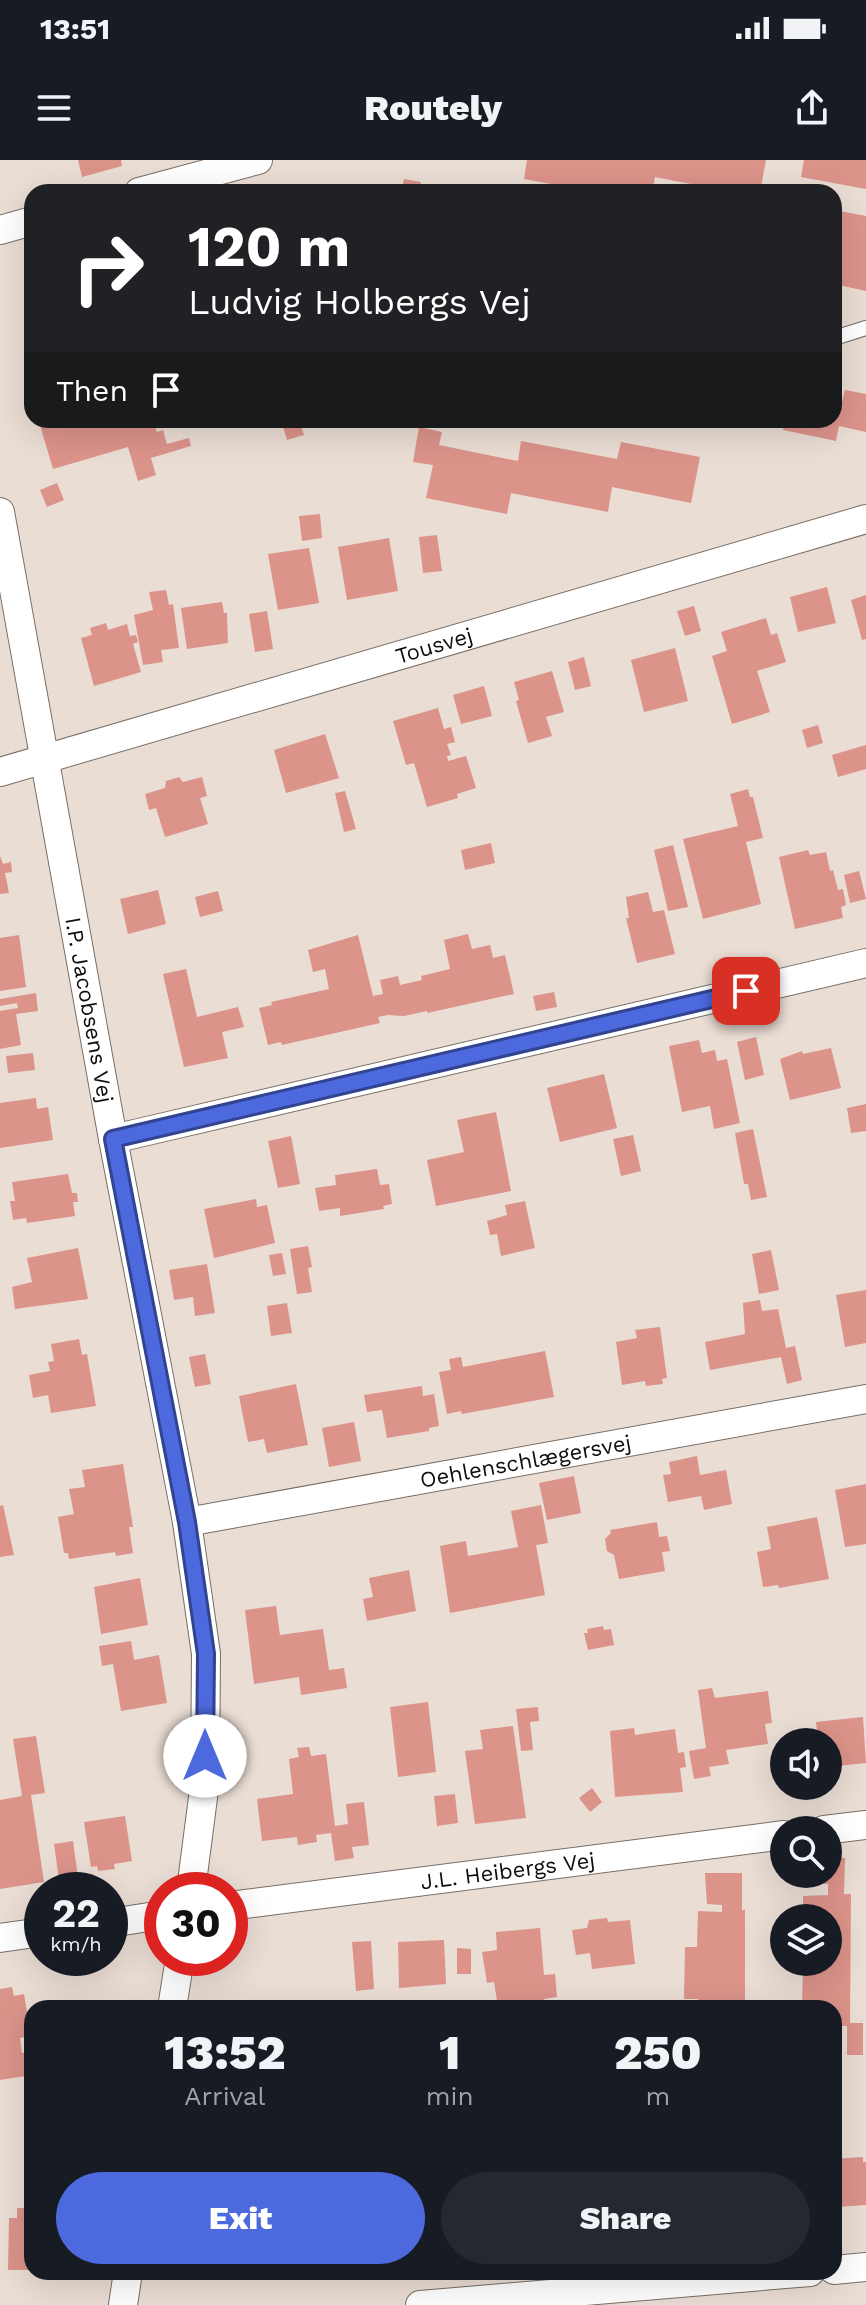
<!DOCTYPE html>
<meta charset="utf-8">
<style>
:root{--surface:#171b24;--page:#242831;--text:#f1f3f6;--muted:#9ea1a6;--accent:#4d69de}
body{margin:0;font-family:"Work Sans",sans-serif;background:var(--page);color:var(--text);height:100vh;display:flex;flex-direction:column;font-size:30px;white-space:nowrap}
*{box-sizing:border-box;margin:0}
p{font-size:26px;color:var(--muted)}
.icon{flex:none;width:44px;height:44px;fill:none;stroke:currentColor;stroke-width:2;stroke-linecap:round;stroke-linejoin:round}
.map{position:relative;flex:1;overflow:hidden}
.panel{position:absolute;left:24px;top:1840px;width:818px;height:280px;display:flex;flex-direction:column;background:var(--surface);border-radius:24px;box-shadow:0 8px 32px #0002}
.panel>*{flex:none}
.hud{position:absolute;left:24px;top:24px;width:818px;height:244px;border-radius:24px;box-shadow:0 8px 32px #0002;background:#202124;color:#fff;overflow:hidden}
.tools{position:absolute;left:770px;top:1568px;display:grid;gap:16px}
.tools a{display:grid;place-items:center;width:72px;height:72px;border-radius:50%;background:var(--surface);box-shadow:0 8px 32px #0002;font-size:40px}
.speed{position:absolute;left:24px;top:1712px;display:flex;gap:16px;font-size:40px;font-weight:700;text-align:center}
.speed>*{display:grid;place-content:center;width:104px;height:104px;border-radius:50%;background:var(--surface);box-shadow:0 8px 32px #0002;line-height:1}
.speed small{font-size:20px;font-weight:400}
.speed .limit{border:12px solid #d22;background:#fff;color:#111}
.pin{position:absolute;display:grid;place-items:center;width:68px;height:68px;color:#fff;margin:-34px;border-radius:16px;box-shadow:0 4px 12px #0006}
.me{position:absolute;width:88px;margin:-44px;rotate:0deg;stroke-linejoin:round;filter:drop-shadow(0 0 6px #0008)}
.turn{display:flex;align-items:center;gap:28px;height:168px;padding:0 32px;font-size:36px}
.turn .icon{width:104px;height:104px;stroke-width:2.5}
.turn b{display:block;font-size:56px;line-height:68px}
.then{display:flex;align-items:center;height:76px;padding:0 32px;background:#0003;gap:16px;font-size:30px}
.eta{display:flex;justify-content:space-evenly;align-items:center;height:136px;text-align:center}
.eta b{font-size:48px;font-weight:800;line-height:56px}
.action{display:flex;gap:16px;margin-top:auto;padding:16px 32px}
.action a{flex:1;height:92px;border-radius:48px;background:var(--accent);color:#fff;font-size:32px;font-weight:800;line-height:92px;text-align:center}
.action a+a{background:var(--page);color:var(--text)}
.status{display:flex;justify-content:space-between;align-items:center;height:56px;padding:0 40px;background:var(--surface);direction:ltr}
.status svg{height:22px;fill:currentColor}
header{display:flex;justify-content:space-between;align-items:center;height:104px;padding:0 32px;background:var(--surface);font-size:36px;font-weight:800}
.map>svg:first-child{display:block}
.building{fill:#dc938a}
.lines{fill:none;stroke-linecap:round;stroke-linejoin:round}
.lane-casing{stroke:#796e66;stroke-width:16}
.street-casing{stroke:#796e66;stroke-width:30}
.lane{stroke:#fff;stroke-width:14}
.street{stroke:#fff;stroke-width:28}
.route-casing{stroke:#324490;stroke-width:20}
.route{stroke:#4d69de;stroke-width:14}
.labels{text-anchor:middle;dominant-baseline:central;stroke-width:6;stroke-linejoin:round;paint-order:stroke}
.street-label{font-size:22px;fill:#100c09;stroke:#f7eae1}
</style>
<div class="status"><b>13:51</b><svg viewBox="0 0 49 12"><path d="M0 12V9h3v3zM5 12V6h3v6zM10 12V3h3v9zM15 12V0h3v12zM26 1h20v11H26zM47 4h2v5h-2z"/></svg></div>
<header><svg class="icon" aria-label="menu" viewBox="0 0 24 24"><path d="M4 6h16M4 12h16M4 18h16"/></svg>Routely<svg class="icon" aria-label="share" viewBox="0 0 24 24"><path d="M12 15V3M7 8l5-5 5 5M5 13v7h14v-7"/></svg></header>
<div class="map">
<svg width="866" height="2145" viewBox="0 0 866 2145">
<rect width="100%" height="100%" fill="#eaddd4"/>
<g class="building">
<polygon points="78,0 121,0 122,6 82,17"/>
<polygon points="527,0 766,0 760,32 732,32 655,17 652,32 593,32 524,19"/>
<polygon points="804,0 866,0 866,29 801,17"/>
<polygon points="404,19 421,22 419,32 401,32"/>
<polygon points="834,50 866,56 866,131 834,124"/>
<polygon points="845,230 866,234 866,272 839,266 836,281 783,270 785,260 834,260 834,243 841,245"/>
<polygon points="45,260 153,260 157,272 163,270 167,284 189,278 191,286 151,298 156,315 138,321 128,287 53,309 39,262"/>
<polygon points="291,260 299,260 304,275 287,280 282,263"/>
<polygon points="419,267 442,272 439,285 518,301 521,281 617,299 621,282 700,297 691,343 612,327 608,352 511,333 507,354 426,338 433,305 413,302"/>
<polygon points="57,323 64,340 47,347 40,330"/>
<polygon points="320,354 322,378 302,381 299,356"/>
<polygon points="437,375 442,411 423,413 419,377"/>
<polygon points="389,378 398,431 347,440 338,387"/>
<polygon points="309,388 319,443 278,450 268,394"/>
<polygon points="827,427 836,463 798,472 790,437"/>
<polygon points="166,430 169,445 173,444 179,488 161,490 163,502 143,505 134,455 153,450 149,432"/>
<polygon points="866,435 866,479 862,480 851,440"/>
<polygon points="222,442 224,453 227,453 228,483 187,489 181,448"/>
<polygon points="694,446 701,471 685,476 677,451"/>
<polygon points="267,451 273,489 255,492 249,454"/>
<polygon points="766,458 771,475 777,473 786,502 757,511 770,552 732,564 712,496 727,491 721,472"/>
<polygon points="106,463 108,470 127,464 130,476 136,475 138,482 133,484 141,512 94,526 81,478 92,475 90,468"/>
<polygon points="675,488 688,541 644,552 631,500"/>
<polygon points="584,497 591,526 575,530 568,502"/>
<polygon points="552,511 564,552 546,557 552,576 528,583 516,541 519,540 514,522"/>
<polygon points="484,526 492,556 461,564 453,535"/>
<polygon points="438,548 444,569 451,567 455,582 447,584 451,595 447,596 448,601 466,596 476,628 457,634 458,638 427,647 414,603 406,605 393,561"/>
<polygon points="818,565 823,583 807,588 802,570"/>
<polygon points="325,574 339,618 286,633 274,590"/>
<polygon points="866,585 866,609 838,617 832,595"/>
<polygon points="179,617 183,622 202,617 207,636 200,638 208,664 165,677 156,648 149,650 145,634 165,628 166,621"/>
<polygon points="748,629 750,637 753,637 763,678 746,682 761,744 703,759 683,679 738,666 730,634"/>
<polygon points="345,631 356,669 344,672 335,633"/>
<polygon points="491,683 495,703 465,710 461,690"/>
<polygon points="673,685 688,747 668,751 654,690"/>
<polygon points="808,690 810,695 826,692 830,711 833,710 838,730 843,729 846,745 841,747 843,758 795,769 779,697"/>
<polygon points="0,696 3,704 11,702 12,712 5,713 9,733 0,734"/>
<polygon points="859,711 866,739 850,743 844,715"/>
<polygon points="158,730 166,764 128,774 120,739"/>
<polygon points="218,731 223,751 200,757 195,737"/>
<polygon points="648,732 653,752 664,750 675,794 637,803 626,758 629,758 626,737"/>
<polygon points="468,774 472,789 490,785 493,798 505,795 514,834 427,853 427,851 404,856 388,855 378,857 380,863 282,885 281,882 268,885 259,848 272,845 271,842 329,829 325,809 313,812 308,790 358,775 373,836 383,834 380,820 398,816 400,825 422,820 421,816 450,809 444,780"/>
<polygon points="19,775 26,827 0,831 0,778"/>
<polygon points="186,809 197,857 238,847 244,867 222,872 228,898 184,907 163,814"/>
<polygon points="554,832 557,847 536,851 533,836"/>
<polygon points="36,833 38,851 16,854 21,885 0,889 0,851 18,848 17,843 0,846 0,839"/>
<polygon points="756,877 764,915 745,920 737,882"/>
<polygon points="699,880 702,893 715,890 717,901 727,899 740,963 714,969 710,946 682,952 669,886"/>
<polygon points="831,888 841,928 790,940 780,899 802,891 803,894"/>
<polygon points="33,893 35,910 8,913 6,896"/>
<polygon points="604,914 617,968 560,982 547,928"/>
<polygon points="36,938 37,949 48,947 53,980 0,988 0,943"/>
<polygon points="866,944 866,971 851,973 847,948"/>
<polygon points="496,952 511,1031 436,1046 427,1000 464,992 457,960"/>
<polygon points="753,969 767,1037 751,1040 748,1024 744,1024 735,973"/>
<polygon points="633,975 641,1011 621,1016 613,979"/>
<polygon points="291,976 300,1024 278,1028 268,981"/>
<polygon points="377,1009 380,1025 389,1024 392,1044 383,1046 384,1049 340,1056 340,1048 319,1051 315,1028 336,1025 335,1015"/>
<polygon points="68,1014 72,1033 77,1033 78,1042 73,1042 75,1056 27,1063 26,1058 13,1060 10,1041 15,1041 12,1022"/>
<polygon points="256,1039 257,1047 267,1045 275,1083 214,1098 204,1049"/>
<polygon points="525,1041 535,1088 501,1096 497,1074 490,1075 487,1061 507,1055 505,1045"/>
<polygon points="308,1086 312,1107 308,1108 312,1132 297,1134 290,1089"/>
<polygon points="78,1088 88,1139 15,1149 12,1127 32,1122 27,1098"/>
<polygon points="771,1090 779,1130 759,1134 752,1094"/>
<polygon points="282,1093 286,1114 273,1116 269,1095"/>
<polygon points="207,1104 215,1153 195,1156 193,1137 174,1140 169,1110"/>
<polygon points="866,1130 866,1183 845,1187 836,1135"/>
<polygon points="760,1140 762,1151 778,1149 786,1188 795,1186 802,1220 787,1224 781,1197 710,1210 705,1182 745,1174 743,1143"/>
<polygon points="287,1143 292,1173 271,1176 267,1146"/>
<polygon points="660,1167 667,1218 662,1219 663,1224 646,1226 645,1221 622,1225 616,1182 637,1178 635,1170"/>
<polygon points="79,1179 82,1195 87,1194 96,1246 51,1253 48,1235 33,1238 29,1215 50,1211 48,1202 54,1201 51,1184"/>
<polygon points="545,1191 554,1237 462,1254 461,1251 447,1254 439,1212 451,1210 449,1199 461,1197 463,1207"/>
<polygon points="205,1194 211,1224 195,1227 189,1197"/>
<polygon points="296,1224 308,1285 267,1293 264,1279 248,1282 239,1236"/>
<polygon points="422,1226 423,1236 434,1234 439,1266 429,1268 429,1271 387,1278 382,1250 367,1252 364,1235"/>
<polygon points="354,1262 361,1301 329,1307 322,1268"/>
<polygon points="697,1296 700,1315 726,1310 732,1344 704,1350 701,1336 668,1342 663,1315 671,1314 669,1302"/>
<polygon points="123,1304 133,1367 129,1367 133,1393 116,1396 115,1392 69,1399 68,1393 64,1393 58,1357 74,1354 69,1329 85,1327 82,1310"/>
<polygon points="574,1316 581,1353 547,1360 539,1323"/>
<polygon points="866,1324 866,1384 845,1387 835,1330"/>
<polygon points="3,1345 14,1395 0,1397 0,1346"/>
<polygon points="541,1345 548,1383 536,1385 545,1435 450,1453 440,1386 466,1381 468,1396 518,1387 511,1351"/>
<polygon points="817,1357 829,1419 779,1428 778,1425 763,1427 757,1392 771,1389 767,1367"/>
<polygon points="657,1362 659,1377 667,1376 670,1391 662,1392 665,1411 619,1419 614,1395 607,1391 605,1379 611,1373 610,1370"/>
<polygon points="409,1410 416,1451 367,1461 363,1439 373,1437 369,1418"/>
<polygon points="140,1418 148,1465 101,1474 94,1427"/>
<polygon points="276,1446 280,1475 323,1469 329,1510 344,1508 347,1528 301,1535 299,1517 254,1524 245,1450"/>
<polygon points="603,1466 604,1470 611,1469 614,1485 588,1490 584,1473 588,1473 587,1469"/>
<polygon points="131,1481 134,1500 159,1495 167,1543 121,1551 113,1504 102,1506 99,1486"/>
<polygon points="712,1528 715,1538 768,1531 772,1563 765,1564 768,1584 726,1590 729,1604 709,1607 711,1616 694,1619 689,1591 706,1588 698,1530"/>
<polygon points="428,1542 436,1612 398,1617 390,1547"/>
<polygon points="538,1547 539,1561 530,1562 533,1590 521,1591 516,1549"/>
<polygon points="863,1557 866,1603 828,1607 828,1582 818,1582 816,1562"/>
<polygon points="513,1566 526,1658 475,1664 465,1591 483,1589 480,1570"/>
<polygon points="634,1568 635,1575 675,1569 678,1593 684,1592 686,1607 680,1608 683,1632 615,1637 610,1571"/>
<polygon points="36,1576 45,1633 31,1635 44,1722 0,1729 0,1640 22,1636 13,1579"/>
<polygon points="309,1587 311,1596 326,1594 335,1666 348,1664 346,1644 364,1642 369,1685 352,1687 354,1698 335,1701 331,1673 316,1675 317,1682 298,1685 297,1677 262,1681 257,1639 293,1634 289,1599 299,1597 297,1588"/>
<polygon points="592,1628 602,1642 590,1652 579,1638"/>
<polygon points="455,1634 458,1663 437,1666 434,1636"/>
<polygon points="125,1656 132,1701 114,1704 115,1709 98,1711 97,1706 91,1707 84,1662"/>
<polygon points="73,1681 78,1718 59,1720 54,1684"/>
<polygon points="828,1697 845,1698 844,1734 851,1734 850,1863 863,1863 863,1895 847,1895 847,1866 834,1866 834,1848 802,1848 803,1802 828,1802 828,1758 803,1758 803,1736 828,1735 828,1724 822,1724 822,1714 828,1714"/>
<polygon points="705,1713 742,1713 742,1750 745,1750 745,1848 698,1848 698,1839 684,1839 685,1787 697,1787 698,1751 722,1752 722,1745 707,1744"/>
<polygon points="607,1758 608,1762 630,1760 635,1804 592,1809 590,1793 576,1795 572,1770 587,1768 589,1760"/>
<polygon points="540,1768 544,1815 555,1814 557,1837 544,1839 545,1848 532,1848 531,1841 498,1847 494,1822 487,1823 482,1792 497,1790 496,1772"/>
<polygon points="444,1780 446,1824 399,1828 398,1782"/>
<polygon points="371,1781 374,1829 356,1831 352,1782"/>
<polygon points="457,1788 471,1789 471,1814 457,1814"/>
<polygon points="12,1827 14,1836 24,1834 31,1876 20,1878 22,1893 31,1892 32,1915 0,1920 0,1829"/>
<polygon points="863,1997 863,2002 866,2002 866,2045 836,2047 834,1999"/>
<polygon points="17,2048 32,2048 32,2110 8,2110 9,2058 17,2058"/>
</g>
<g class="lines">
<g class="lane-casing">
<polyline id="lane" points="834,178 866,168"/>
</g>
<g class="street-casing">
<g id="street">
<polyline points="139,32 258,0"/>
<polyline points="0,70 32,61"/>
<path id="s1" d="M0 352 113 979 187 1362 206 1494 205 1622 191 1730"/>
<path id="s2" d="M0 612 866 359"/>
<polyline points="113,979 866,803"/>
<path id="s3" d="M187 1362 866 1239"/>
<polyline points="824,1670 866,1665"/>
<path id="s4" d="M230 1746 784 1675"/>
<polyline points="110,1763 162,1755"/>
<polyline points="0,1778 42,1772"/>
<polyline points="172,1848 180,1798"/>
<polyline points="834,2110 866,2107"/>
<polyline points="123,2145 128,2112"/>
<polyline points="420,2145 810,2112"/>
</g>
</g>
<use href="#lane" class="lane"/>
<use href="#street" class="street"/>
</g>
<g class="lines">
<g class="route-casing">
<polyline id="route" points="205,1596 206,1494 187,1362 113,979 746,831"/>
</g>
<use href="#route" class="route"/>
</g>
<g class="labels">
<g class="street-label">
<text stroke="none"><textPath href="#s2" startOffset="452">Tousvej</textPath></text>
<text stroke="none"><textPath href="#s1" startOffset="506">I.P. Jacobsens Vej</textPath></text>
<text stroke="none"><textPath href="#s3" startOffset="344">Oehlenschlægersvej</textPath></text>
<text stroke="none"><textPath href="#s4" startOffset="280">J.L. Heibergs Vej</textPath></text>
</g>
</g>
</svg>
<div class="tools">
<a><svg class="icon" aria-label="sound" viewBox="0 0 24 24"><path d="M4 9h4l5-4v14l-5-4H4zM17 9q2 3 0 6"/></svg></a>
<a><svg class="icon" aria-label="search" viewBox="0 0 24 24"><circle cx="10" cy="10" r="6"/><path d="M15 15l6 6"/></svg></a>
<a><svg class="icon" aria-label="layers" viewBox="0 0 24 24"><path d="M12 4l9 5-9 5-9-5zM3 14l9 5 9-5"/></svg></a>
</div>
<div class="speed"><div>22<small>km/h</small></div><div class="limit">30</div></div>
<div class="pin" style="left:746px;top:831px;background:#d93025"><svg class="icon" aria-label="arrive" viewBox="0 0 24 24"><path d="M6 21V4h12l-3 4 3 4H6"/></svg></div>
<svg class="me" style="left:205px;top:1596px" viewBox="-20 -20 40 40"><circle r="19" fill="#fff"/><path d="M0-13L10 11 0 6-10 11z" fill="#4d69de"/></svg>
<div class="hud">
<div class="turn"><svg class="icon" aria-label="right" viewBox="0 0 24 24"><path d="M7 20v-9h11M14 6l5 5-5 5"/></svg><div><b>120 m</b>Ludvig Holbergs Vej</div></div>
<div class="then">Then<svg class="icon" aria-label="arrive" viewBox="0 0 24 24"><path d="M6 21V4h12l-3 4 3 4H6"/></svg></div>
</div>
<section class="panel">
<div class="eta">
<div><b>13:52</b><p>Arrival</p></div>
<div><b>1</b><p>min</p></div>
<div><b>250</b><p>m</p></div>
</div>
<div class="action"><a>Exit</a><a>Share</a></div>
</section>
</div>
